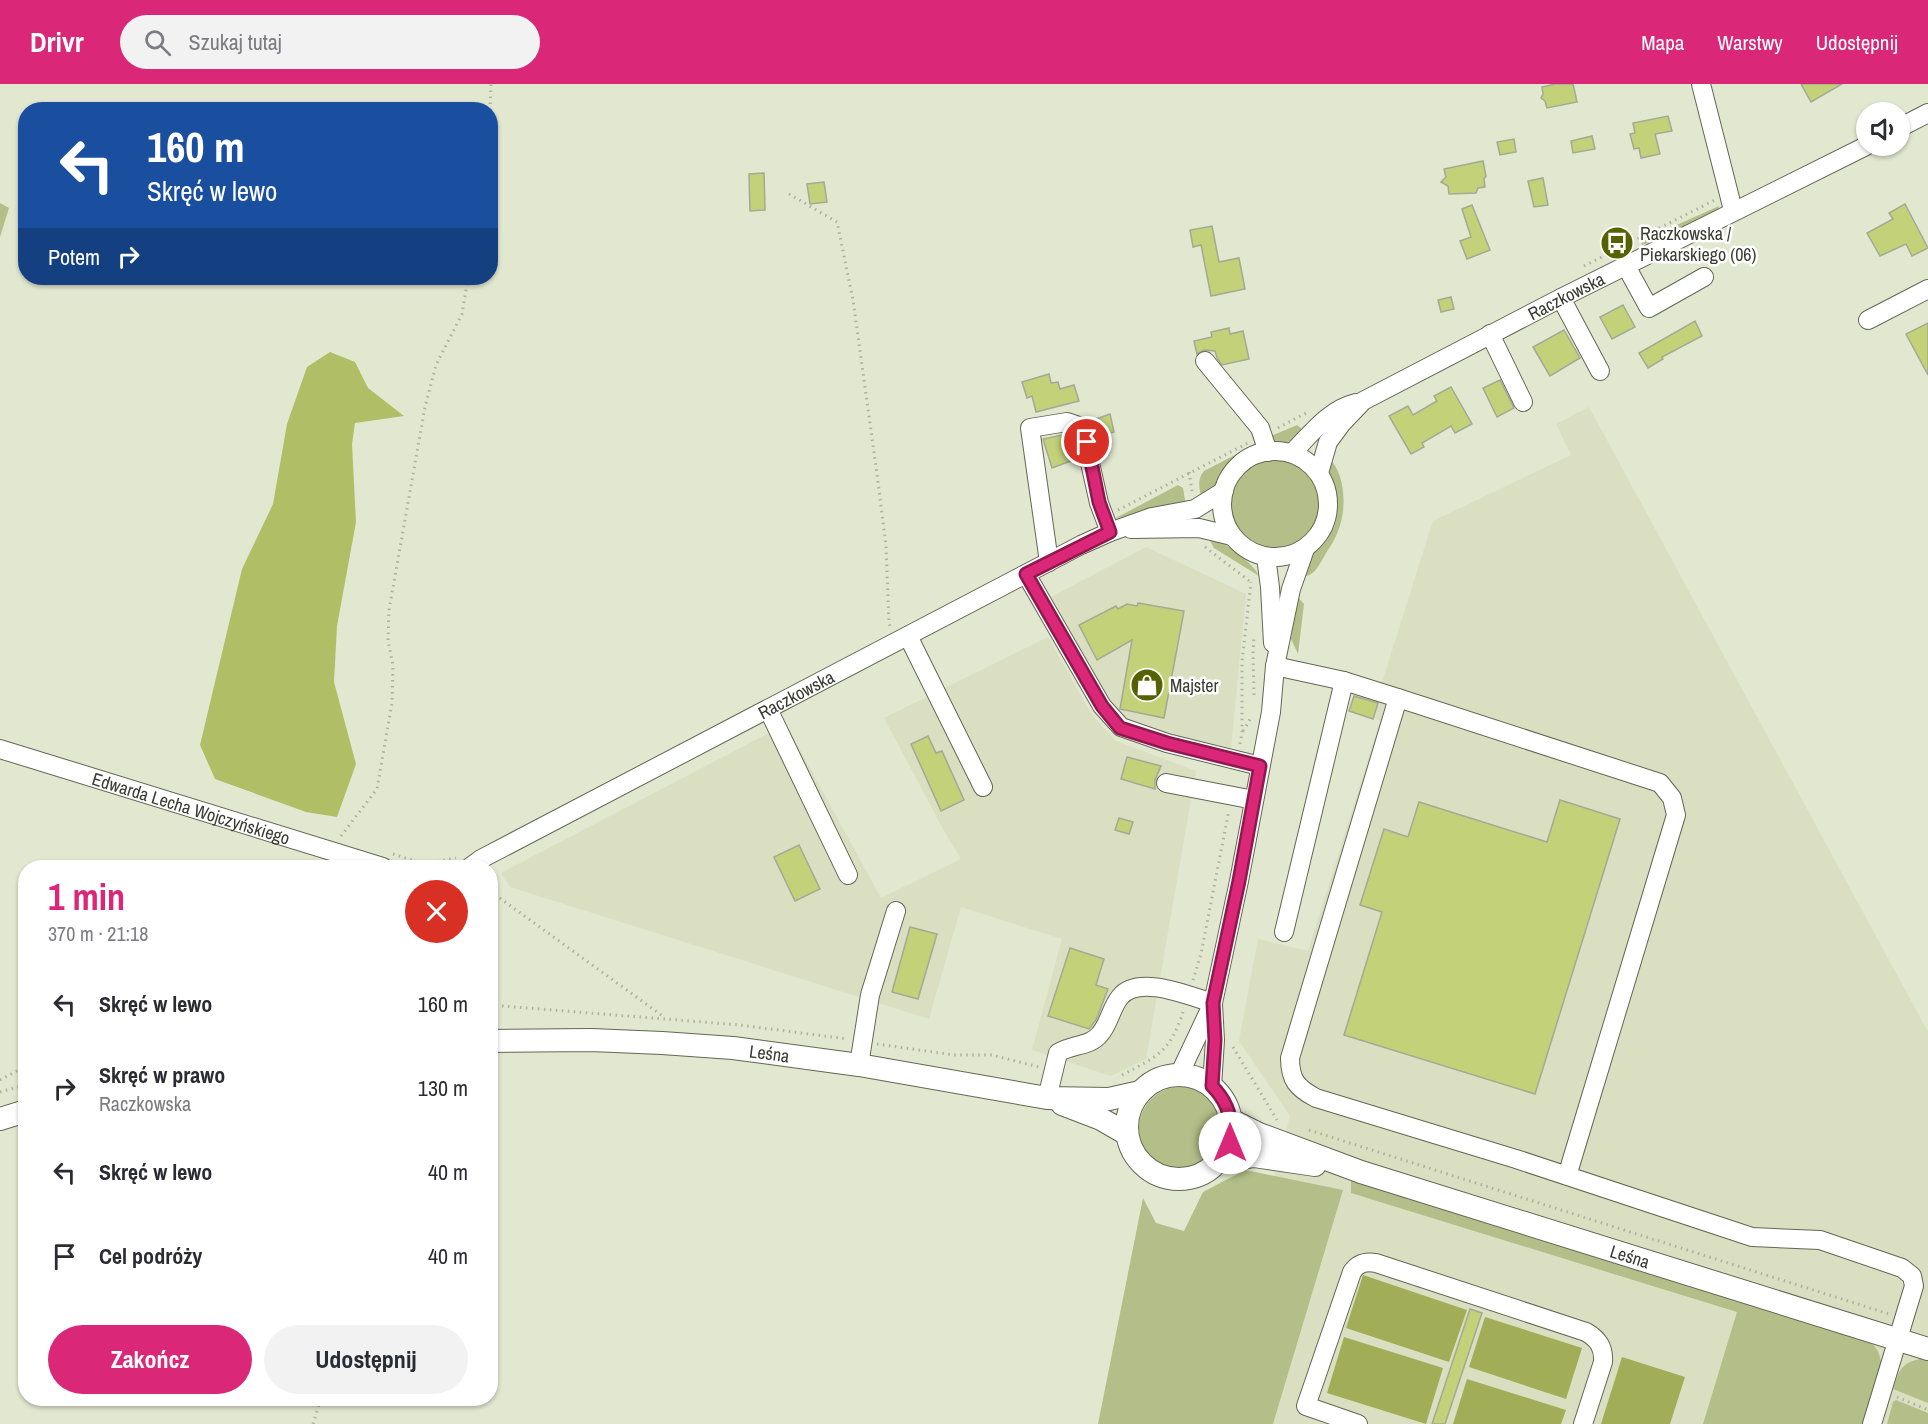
<!DOCTYPE html>
<html lang="pl">
<meta charset="utf-8">
<style>
:root{--surface:#fff;--page:#f2f2f3;--text:#2b2b33;--muted:#7c7c81;--accent:#db2777}
body{margin:0;font-family:"Archivo Narrow",sans-serif;background:var(--page);color:var(--text);height:100vh;display:flex;flex-direction:column;font-size:22px;white-space:nowrap}
*{box-sizing:border-box;margin:0}
p{font-size:20px;color:var(--muted)}
.icon{flex:none;width:33px;height:33px;fill:none;stroke:currentColor;stroke-width:2;stroke-linecap:round;stroke-linejoin:round}
.map{position:relative;flex:1;overflow:hidden}
.panel{position:absolute;left:18px;top:776px;width:480px;height:546px;display:flex;flex-direction:column;background:var(--surface);border-radius:24px;box-shadow:0 2px 4px #0004}
.panel>*{flex:none}
.hud{position:absolute;left:18px;top:18px;width:480px;height:183px;border-radius:24px;box-shadow:0 2px 4px #0004;background:#1a4fa0;color:#fff;overflow:hidden}
.controls{position:absolute;left:1856px;top:18px;display:grid;gap:12px}
.controls a{display:grid;place-items:center;width:54px;height:54px;border-radius:50%;background:var(--surface);box-shadow:0 2px 4px #0004;font-size:30px}
.pin{position:absolute;display:grid;place-items:center;width:51px;height:51px;color:#fff;margin:-26px;border:3px solid #fff;border-radius:50%;box-shadow:0 2px 6px #0007}
.me{position:absolute;width:66px;margin:-33px;rotate:0deg;stroke-linejoin:round;filter:drop-shadow(0 0 4px #0008)}
.turn{display:flex;align-items:center;gap:21px;height:126px;padding:0 30px;font-size:27px}
.turn .icon{width:78px;height:78px;stroke-width:2.5}
.turn b{display:block;font-size:42px;line-height:51px}
.then{display:flex;align-items:center;height:57px;padding:0 30px;background:#0003;gap:12px;font-size:22px}
.round{display:grid;place-items:center;flex:none;width:63px;height:63px;border-radius:32px;background:var(--page)}
.head{display:flex;align-items:center;justify-content:space-between;height:102px;padding:0 30px}
h1{font-size:36px;font-weight:700;line-height:45px;color:var(--accent)}
.action{display:flex;gap:12px;margin-top:auto;padding:12px 30px}
.action a{flex:1;height:69px;border-radius:36px;background:var(--accent);color:#fff;font-size:24px;font-weight:700;line-height:69px;text-align:center}
.action a+a{background:var(--page);color:var(--text)}
ul{padding:0;list-style:none}
li{display:flex;align-items:center;gap:18px;height:84px;padding:0 30px}
li div{flex:1}
li b{display:block;font-size:22px}
li em{font-style:normal}
header{display:flex;align-items:center;gap:36px;box-sizing:border-box;height:84px;padding:0 30px;background:var(--accent);color:#fff}
header strong{font-size:28px}
nav{display:flex;gap:33px;margin-inline-start:auto;font-size:21px}
.search{width:420px;height:54px;background:var(--page);display:flex;align-items:center;gap:15px;box-sizing:border-box;padding:0 21px;border-radius:33px;color:var(--muted);font-size:22px}
.map>svg:first-child{display:block}
.built{fill:#d9dfc0}
.green{fill:#b4be88}
.forest{fill:#b0be66}
.water{fill:#a1ae57}
.building{fill:#c3d179;stroke:#a5a994;stroke-width:1.5}
.lines{fill:none;stroke-linecap:round;stroke-linejoin:round}
.minor-casing{stroke:#636753;stroke-width:20}
.major-casing{stroke:#636753;stroke-width:24}
.path{stroke:#adb19e;stroke-width:3;stroke-dasharray:1.5 4.5;stroke-linecap:butt}
.minor{stroke:#fff;stroke-width:18}
.major{stroke:#fff;stroke-width:22}
.route-casing{stroke:#8e194d;stroke-width:15}
.route{stroke:#db2777;stroke-width:10}
.labels{text-anchor:middle;dominant-baseline:central;stroke-width:5;stroke-linejoin:round;paint-order:stroke}
.poi-label{font-size:18px;fill:#3a3c33;stroke:#fff;text-anchor:start}
.street-label{font-size:18px;fill:#3a3c33;stroke:#fff}
</style>
<header>
<strong>Drivr</strong>
<div class="search"><svg class="icon" aria-label="search" viewBox="0 0 24 24"><circle cx="10" cy="10" r="6"/><path d="M15 15l6 6"/></svg>Szukaj tutaj</div>
<nav><a>Mapa</a><a>Warstwy</a><a>Udostępnij</a></nav>
</header>
<div class="map">
<svg width="1928" height="1340" viewBox="0 0 1928 1340">
<rect width="100%" height="100%" fill="#e2e7d0"/>
<g class="built">
<polygon points="1589,323 1928,948 1928,1340 1212,1340 1290,1032 1239,957 1258,855 1308,867 1380,637 1371,633 1433,437 1571,371 1556,340"/>
<polygon points="1146,463 1246,510 1231,664 1125,640 1049,514"/>
<polygon points="1048,553 1092,631 1116,657 1196,687 1146,975 1111,992 1032,966 1062,855 961,823 929,935 510,803 501,789 786,640 881,814 961,775 943,745 884,634"/>
</g>
<g class="green">
<polygon points="0,119 9,124 0,153"/>
<polygon points="1719,122 1718,126 1672,151 1642,161 1641,157"/>
<polygon points="1297,341 1306,348 1292,357 1277,360 1271,352"/>
<path d="M1260 358 1259 362C1224 377 1226 393 1202 417 1200 406 1196 396 1204 387Z"/>
<circle cx="1275" cy="420" r="53"/>
<path d="M1328 373C1346 389 1347 426 1338 447 1335 456 1329 464 1325 471 1317 484 1315 493 1298 493L1310 472 1326 458 1335 441 1337 426V411L1328 386Z"/>
<polygon points="1178,401 1183,404 1186,422 1151,426 1114,435"/>
<path d="M1207 451C1221 456 1253 478 1259 492L1214 464Z"/>
<polygon points="1296,511 1304,520 1298,570 1291,555"/>
<circle cx="1180" cy="1044" r="41"/>
<polygon points="1245,1086 1343,1106 1273,1340 1098,1340 1143,1114 1156,1139 1184,1147 1203,1108"/>
<path d="M1351 1095 1867 1256C1876 1262 1879 1267 1881 1278L1864 1340H1703L1737 1228 1351 1109Z"/>
<path d="M1920 1275 1928 1277V1319L1893 1305C1898 1288 1902 1278 1920 1275Z"/>
<polygon points="1896,1316 1928,1329 1928,1340 1887,1340 1893,1318"/>
</g>
<polygon class="forest" points="330,268 355,278 368,304 404,332 355,339 352,360 356,438 337,542 334,598 356,680 337,733 306,728 215,695 200,661 242,485 273,420 287,340 307,283"/>
<g class="water">
<polygon points="1363,1191 1467,1226 1449,1278 1346,1244"/>
<polygon points="1485,1233 1582,1264 1566,1315 1469,1283"/>
<polygon points="1344,1253 1443,1284 1426,1340 1327,1309"/>
<polygon points="1622,1273 1685,1293 1670,1340 1601,1340"/>
<polygon points="1467,1295 1566,1326 1561,1340 1453,1340"/>
</g>
<g class="building">
<polygon points="1555,0 1573,0 1577,18 1547,24 1545,17 1541,14 1543,10 1542,3"/>
<polygon points="1801,0 1842,0 1811,18"/>
<polygon points="1668,32 1672,47 1655,50 1660,70 1641,74 1639,64 1634,65 1630,50 1635,49 1633,39"/>
<polygon points="1592,52 1595,65 1573,69 1571,57"/>
<polygon points="1514,55 1516,68 1500,71 1497,58"/>
<polygon points="1483,77 1486,92 1484,95 1485,103 1478,104 1476,109 1449,110 1448,102 1441,98 1446,93 1444,85"/>
<polygon points="764,89 765,126 750,127 749,90"/>
<polygon points="1543,94 1548,121 1534,123 1528,97"/>
<polygon points="824,98 827,118 810,120 807,100"/>
<polygon points="1905,120 1928,164 1912,172 1906,160 1880,172 1867,149 1893,135 1889,129"/>
<polygon points="1472,121 1490,166 1467,175 1460,157 1471,153 1462,125"/>
<polygon points="1212,142 1219,178 1239,174 1245,205 1211,212 1201,161 1193,163 1190,146"/>
<polygon points="1451,213 1454,225 1441,228 1438,216"/>
<polygon points="1623,221 1635,243 1612,255 1600,233"/>
<polygon points="1695,237 1702,252 1662,273 1663,275 1648,284 1639,269"/>
<polygon points="1928,239 1928,291 1906,250"/>
<polygon points="1229,244 1230,250 1243,247 1249,275 1222,281 1217,274 1215,267 1204,266 1197,270 1194,257 1212,253 1211,248"/>
<polygon points="1564,246 1580,274 1550,292 1533,263"/>
<polygon points="1049,290 1051,299 1058,298 1060,305 1074,301 1079,317 1036,328 1032,312 1027,314 1022,298"/>
<polygon points="1500,296 1514,324 1497,333 1483,304"/>
<polygon points="1451,303 1472,340 1455,349 1451,342 1422,359 1424,363 1411,370 1389,332 1408,322 1413,331 1437,317 1434,312"/>
<polygon points="1110,330 1114,348 1099,352 1096,335"/>
<polygon points="1067,350 1076,375 1052,384 1043,355"/>
<polygon points="1138,519 1184,527 1164,634 1120,625 1132,556 1097,576 1079,541 1116,522 1118,525 1127,520 1137,522"/>
<polygon points="1354,612 1378,619 1373,635 1349,627"/>
<polygon points="928,652 936,669 942,667 964,716 941,727 911,660"/>
<polygon points="1127,673 1161,682 1155,696 1155,705 1121,695"/>
<polygon points="1560,716 1620,735 1535,1010 1344,951 1382,828 1360,821 1384,745 1408,753 1419,718 1547,758"/>
<polygon points="1119,734 1133,738 1129,750 1115,746"/>
<polygon points="799,761 820,805 795,817 774,773"/>
<polygon points="910,843 937,850 918,915 892,908"/>
<polygon points="1070,864 1104,875 1096,901 1108,905 1096,936 1089,945 1048,932"/>
<polygon points="1470,1225 1482,1229 1445,1340 1432,1340"/>
</g>
<g class="lines">
<g class="minor-casing">
<g id="minor">
<polyline points="1701,0 1733,126"/>
<polyline points="1899,44 1928,29"/>
<polyline points="1626,182 1649,224 1704,193"/>
<polyline points="1561,214 1600,287"/>
<polyline points="1868,236 1928,205"/>
<polyline points="1490,250 1523,318"/>
<polyline points="1205,277 1260,344 1268,368"/>
<circle cx="1275" cy="420" r="53"/>
<path d="M1292 369C1311 350 1328 326 1356 319"/>
<path id="s1" d="M1319 389 1328 358 1342 339 1363 317 1561 214 1866 62"/>
<polyline points="1131,445 1199,444 1232,452"/>
<polyline points="1266,473 1270,503 1273,559"/>
<polyline points="1049,478 1030,344 1067,338 1082,343 1099,419 1110,448"/>
<polyline points="1026,490 1102,622 1121,643 1167,659 1260,682"/>
<polyline points="908,552 983,703"/>
<polyline points="1275,582 1344,597"/>
<polyline points="768,625 848,791"/>
<path id="s2" d="M0 665 383 783"/>
<polyline points="1166,699 1254,716"/>
<path id="s3" d="M470 783 481 775 1081 461 1110 448 1152 433 1195 425 1224 407"/>
<polyline points="1284,848 1344,597 1398,614"/>
<polyline points="859,981 870,911 896,827"/>
<polyline points="1179,991 1213,919 1239,797 1271,628 1275,582 1291,505 1305,465"/>
<polyline points="1212,1002 1215,956 1213,920"/>
<path d="M1047 1014 1058 969C1071 960 1090 963 1100 950 1109 940 1111 924 1120 913 1138 890 1189 912 1213 919"/>
<path d="M1567 1092 1676 731 1672 714 1660 699 1398 614 1290 974C1290 996 1297 1004 1316 1014L1516 1075 1752 1153 1820 1156 1902 1184 1912 1192 1914 1202 1872 1340"/>
<path d="M1358 1340 1306 1322 1352 1188C1358 1179 1365 1177 1376 1179L1586 1248C1598 1255 1604 1263 1603 1278L1583 1340"/>
</g>
</g>
<g class="major-casing">
<g id="major">
<path id="s4" d="M490 957 591 956 662 959 733 964 859 981 1047 1014 1109 1015 1140 1008"/>
<circle cx="1179" cy="1043" r="52"/>
<polyline points="1062,1020 1101,1035 1127,1050"/>
<polyline points="0,1035 26,1027"/>
<path id="s5" d="M1231 1036 1259 1050 1361 1088 1928 1265"/>
<polyline points="1218,1078 1254,1072 1315,1081"/>
</g>
</g>
<g class="path">
<polyline points="490,26 491,0"/>
<polyline points="789,110 837,138 853,216 877,390 886,462 889,539 890,542"/>
<polyline points="1584,182 1715,116"/>
<polyline points="1278,344 1306,329"/>
<polyline points="1189,388 1192,407"/>
<polyline points="1118,426 1248,359"/>
<polyline points="1205,463 1252,499"/>
<polyline points="1254,611 1253,569 1254,552"/>
<polyline points="1243,647 1252,632"/>
<polyline points="1240,660 1242,648 1242,577 1251,498"/>
<polyline points="341,752 377,705 392,619 393,582 388,556 389,526 425,323 436,281 462,230 468,194"/>
<polyline points="393,770 415,777"/>
<polyline points="411,783 415,777 429,779 456,774"/>
<polyline points="490,807 664,933"/>
<polyline points="1193,896 1201,870 1229,726"/>
<polyline points="490,921 740,941 847,955"/>
<polyline points="877,960 954,971 992,971 1039,983"/>
<polyline points="1233,963 1277,1036"/>
<path d="M1122 991C1158 972 1170 968 1183 928"/>
<polyline points="0,996 26,982"/>
<polyline points="0,1008 26,1001"/>
<polyline points="1309,1046 1889,1230"/>
<polyline points="1897,1313 1928,1326"/>
<polyline points="313,1340 321,1314"/>
</g>
<use href="#minor" class="minor"/>
<use href="#major" class="major"/>
</g>
<g class="lines">
<g class="route-casing">
<path id="route" d="M1087 358 1099 418 1110 448 1026 490 1102 622 1120 644 1167 659 1260 682 1239 797 1213 919 1215 956 1212 1002C1228 1018 1234 1036 1230 1059"/>
</g>
<use href="#route" class="route"/>
</g>
<defs>
<g id="bus-disc" transform="scale(1.725)"><circle r="9.5" fill="#566100" stroke="#fff"/><path d="M-5-6H5V4H4V6H2V4H-2V6H-4V4H-5ZM-3.5-4V0h7V-4ZM-3.5 1.2v1.5H-2V1.2ZM2 1.2v1.5H3.5V1.2Z" fill="#fff"/></g>
<g id="shop-disc" transform="scale(1.725)"><circle r="9.5" fill="#566100" stroke="#fff"/><path d="M-5-2.5h2.3a2.7 3.5 0 0 1 5.4 0H5L5.5 6h-11ZM-1.5-2.5h3a1.5 2.3 0 0 0-3 0Z" fill="#fff"/></g>
</defs>
<g fill-rule="evenodd">
<use href="#bus-disc" x="1617" y="159"/>
<use href="#shop-disc" x="1147" y="601"/>
</g>
<g class="labels">
<g class="poi-label">
<text x="1640" y="149">Raczkowska /<tspan x="1640" dy="21">Piekarskiego (06)</tspan></text>
<text x="1170" y="601">Majster</text>
</g>
<g class="street-label">
<text stroke="none"><textPath href="#s1" startOffset="315">Raczkowska</textPath></text>
<text stroke="none"><textPath href="#s3" startOffset="369">Raczkowska</textPath></text>
<text stroke="none"><textPath href="#s2" startOffset="200">Edwarda Lecha Wojczyńskiego</textPath></text>
<text stroke="none"><textPath href="#s4" startOffset="280">Leśna</textPath></text>
<text stroke="none"><textPath href="#s5" startOffset="422">Leśna</textPath></text>
</g>
</g>
</svg>
<div class="controls">
<a><svg class="icon" aria-label="sound" viewBox="0 0 24 24"><path d="M4 9h4l5-4v14l-5-4H4zM17 9q2 3 0 6"/></svg></a>
</div>
<div class="pin" style="left:1087px;top:358px;background:#d93025"><svg class="icon" aria-label="arrive" viewBox="0 0 24 24"><path d="M6 21V4h12l-3 4 3 4H6"/></svg></div>
<svg class="me" style="left:1230px;top:1059px" viewBox="-20 -20 40 40"><circle r="19" fill="#fff"/><path d="M0-13L10 11 0 6-10 11z" fill="#db2777"/></svg>
<div class="hud">
<div class="turn"><svg class="icon" aria-label="left" viewBox="0 0 24 24"><path d="M17 20v-9H6M10 6l-5 5 5 5"/></svg><div><b>160 m</b>Skręć w lewo</div></div>
<div class="then">Potem<svg class="icon" aria-label="right" viewBox="0 0 24 24"><path d="M7 20v-9h11M14 6l5 5-5 5"/></svg></div>
</div>
<section class="panel">
<div class="head"><div><h1>1 min</h1><p>370 m · 21:18</p></div><a class="round" style="background:#d93025;color:#fff"><svg class="icon" aria-label="close" viewBox="0 0 24 24"><path d="M6 6l12 12M18 6L6 18"/></svg></a></div>
<ul>
<li><svg class="icon" aria-label="left" viewBox="0 0 24 24"><path d="M17 20v-9H6M10 6l-5 5 5 5"/></svg><div><b>Skręć w lewo</b></div><em>160 m</em></li>
<li><svg class="icon" aria-label="right" viewBox="0 0 24 24"><path d="M7 20v-9h11M14 6l5 5-5 5"/></svg><div><b>Skręć w prawo</b><p>Raczkowska</p></div><em>130 m</em></li>
<li><svg class="icon" aria-label="left" viewBox="0 0 24 24"><path d="M17 20v-9H6M10 6l-5 5 5 5"/></svg><div><b>Skręć w lewo</b></div><em>40 m</em></li>
<li><svg class="icon" aria-label="arrive" viewBox="0 0 24 24"><path d="M6 21V4h12l-3 4 3 4H6"/></svg><div><b>Cel podróży</b></div><em>40 m</em></li>
</ul>
<div class="action"><a>Zakończ</a><a>Udostępnij</a></div>
</section>
</div>
